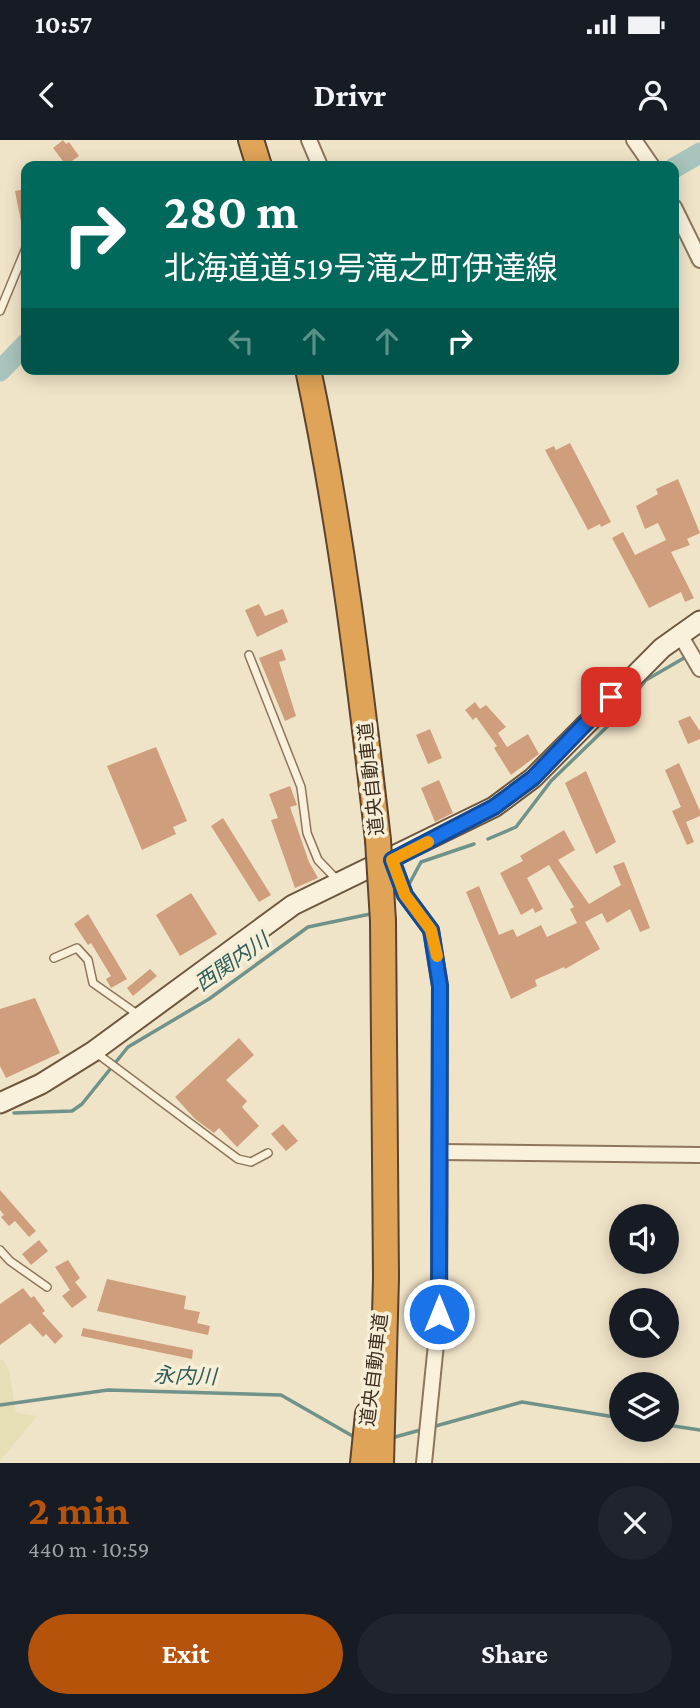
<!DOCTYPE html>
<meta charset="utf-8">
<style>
:root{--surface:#171b24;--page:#20242c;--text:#f1f3f6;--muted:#9ea1a6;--accent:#b45309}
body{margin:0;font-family:"Crimson Pro","Noto Sans JP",serif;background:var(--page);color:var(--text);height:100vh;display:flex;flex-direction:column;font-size:26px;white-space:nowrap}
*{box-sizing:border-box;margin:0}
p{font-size:23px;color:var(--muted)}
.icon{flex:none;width:38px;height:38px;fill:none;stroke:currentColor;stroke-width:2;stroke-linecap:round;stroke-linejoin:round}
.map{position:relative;height:1323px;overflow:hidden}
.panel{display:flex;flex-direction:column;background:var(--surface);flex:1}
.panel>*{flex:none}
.hud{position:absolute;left:21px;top:21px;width:658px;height:214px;border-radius:14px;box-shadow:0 4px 18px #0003;background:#00695c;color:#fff;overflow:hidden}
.tools{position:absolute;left:609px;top:1064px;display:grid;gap:14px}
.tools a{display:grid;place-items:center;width:70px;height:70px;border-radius:50%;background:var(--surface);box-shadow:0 4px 18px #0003;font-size:35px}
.pin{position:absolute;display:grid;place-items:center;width:60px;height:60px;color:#fff;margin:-30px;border-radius:14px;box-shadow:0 4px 10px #0006}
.me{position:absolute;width:77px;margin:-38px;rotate:0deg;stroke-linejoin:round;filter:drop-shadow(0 0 5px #0008)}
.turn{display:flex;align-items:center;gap:24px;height:147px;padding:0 28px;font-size:32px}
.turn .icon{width:91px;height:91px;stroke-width:2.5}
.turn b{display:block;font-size:49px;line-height:60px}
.lanes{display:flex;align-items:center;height:66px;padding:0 28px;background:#0003;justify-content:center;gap:35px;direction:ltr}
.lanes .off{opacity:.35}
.round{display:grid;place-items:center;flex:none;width:74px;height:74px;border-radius:37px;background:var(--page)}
.head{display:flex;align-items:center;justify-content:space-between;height:119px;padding:0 28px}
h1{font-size:42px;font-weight:700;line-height:52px;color:var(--accent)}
.primary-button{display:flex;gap:14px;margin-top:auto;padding:14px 28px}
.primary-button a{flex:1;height:80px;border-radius:42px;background:var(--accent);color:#fff;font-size:28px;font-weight:700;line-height:80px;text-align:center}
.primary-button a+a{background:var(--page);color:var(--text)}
.status{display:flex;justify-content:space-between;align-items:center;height:49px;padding:0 35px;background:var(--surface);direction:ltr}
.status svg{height:19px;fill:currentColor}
header{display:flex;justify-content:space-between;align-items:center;height:91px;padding:0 28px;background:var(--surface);font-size:32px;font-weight:700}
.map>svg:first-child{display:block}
.farmland{fill:#e6deb5}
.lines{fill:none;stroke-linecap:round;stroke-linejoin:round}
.stream{stroke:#6f938a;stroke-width:3.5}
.river{stroke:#a9c4bc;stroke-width:21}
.building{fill:#cf9f7d}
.lane-casing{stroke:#8d765c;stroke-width:10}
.street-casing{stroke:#8d765c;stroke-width:18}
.secondary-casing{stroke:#6f573f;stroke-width:23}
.highway-casing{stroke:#5b4430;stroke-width:28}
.lane{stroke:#faf1dc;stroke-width:7}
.street{stroke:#faf1dc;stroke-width:14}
.secondary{stroke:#faf1dc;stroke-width:19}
.highway{stroke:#e0a458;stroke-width:24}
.highway-bridge-casing{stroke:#5b4430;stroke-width:28;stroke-linecap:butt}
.highway-bridge{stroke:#e0a458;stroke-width:24}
.route-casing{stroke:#114b97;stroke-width:18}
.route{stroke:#1a73e8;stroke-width:12}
.slow{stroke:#f59e0b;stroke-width:12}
.labels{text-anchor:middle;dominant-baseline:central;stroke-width:7;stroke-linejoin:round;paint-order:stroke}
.street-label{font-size:19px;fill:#3d2e20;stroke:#f7eed8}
.water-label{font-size:21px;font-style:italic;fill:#2f5d5a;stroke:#f7eed8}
</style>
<div class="status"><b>10:57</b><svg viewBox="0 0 49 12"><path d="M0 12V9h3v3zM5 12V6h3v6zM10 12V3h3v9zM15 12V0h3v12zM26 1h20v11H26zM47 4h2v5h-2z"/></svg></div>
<header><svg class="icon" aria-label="back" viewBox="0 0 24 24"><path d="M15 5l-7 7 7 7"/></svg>Drivr<svg class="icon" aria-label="person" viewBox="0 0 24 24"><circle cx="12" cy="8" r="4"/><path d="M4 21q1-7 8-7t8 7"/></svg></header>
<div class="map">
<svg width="700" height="1323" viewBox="0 0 700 1323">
<rect width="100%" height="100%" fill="#f0e4c8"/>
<polygon class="farmland" points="3,1219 9,1230 16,1273 37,1276 0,1321 0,1220"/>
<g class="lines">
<g class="stream">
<polyline points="488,699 516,687 551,641 614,580 646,540 684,518"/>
<polyline points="407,748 421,722 474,704"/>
<polyline points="14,973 72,971 82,964 128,907 209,859 308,787 375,773"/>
<polyline points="0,1265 108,1250 281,1255 356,1298"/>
<polyline points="667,1285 700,1290"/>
<polyline points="432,1287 522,1262 621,1278"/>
<polyline points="395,1297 424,1289"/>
</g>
<g class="river">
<polyline points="674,28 700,13"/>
<polyline points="0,231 26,204"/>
</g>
</g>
<g class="building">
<polygon points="63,0 66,4 69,2 79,16 66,25 53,8"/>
<polygon points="26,49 26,87 22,87 15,51"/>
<polygon points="570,303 611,382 601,387 600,384 588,390 545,310 554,306 556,310"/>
<polygon points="678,339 700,393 687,399 690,405 671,412 694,458 685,462 681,452 649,468 612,398 623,392 635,415 666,400 658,383 645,389 636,366 658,354 656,349"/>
<polygon points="259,464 265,476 283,469 288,482 257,497 245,470"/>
<polygon points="282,509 286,520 279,522 296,576 285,581 259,518"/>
<polygon points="475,562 480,569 486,565 506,587 498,593 507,607 528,594 539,614 511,635 494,608 497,606 476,577 473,580 465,570"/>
<polygon points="690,576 700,591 700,599 688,604 678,581"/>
<polygon points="430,589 442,618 428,624 416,595"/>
<polygon points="156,607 187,681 173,687 176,694 142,710 107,626"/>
<polygon points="679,623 700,671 700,676 686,682 694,702 687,705 672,671 681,667 665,630"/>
<polygon points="586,631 616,702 596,714 565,643"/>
<polygon points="439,640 453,673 435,682 421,648"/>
<polygon points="290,646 297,665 290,667 309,722 318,738 295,748 271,680 278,678 269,654"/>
<polygon points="223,678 271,755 259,762 211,686"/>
<polygon points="564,690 575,710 558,720 589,764 621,745 613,726 624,722 650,788 640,792 630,769 607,783 602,773 585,782 600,809 565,829 564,827 535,840 537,846 511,859 466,752 479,746 499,795 513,789 517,797 541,785 547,797 577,783 570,769 574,767 549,725 527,738 543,769 535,773 533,768 521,775 500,733 523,721 520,716"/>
<polygon points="191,753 217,794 180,816 156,775"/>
<polygon points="88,774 127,839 111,848 106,839 111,836 91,803 88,805 74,784"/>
<polygon points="150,829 157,836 133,856 127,848"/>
<polygon points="35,858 60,913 6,938 0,926 0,869"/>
<polygon points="239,898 254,915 226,940 247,961 242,967 259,986 237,1007 219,988 214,993 195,979 175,957"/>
<polygon points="283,984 298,1001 286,1011 271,994"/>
<polygon points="0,1050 36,1091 29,1097 15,1081 9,1086 1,1077 4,1075 0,1070"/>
<polygon points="39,1100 48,1111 31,1125 22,1114"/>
<polygon points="68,1120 80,1138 75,1142 87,1157 72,1168 62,1156 70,1150 55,1127"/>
<polygon points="107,1139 186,1156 184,1169 200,1172 197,1183 210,1186 208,1195 97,1171"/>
<polygon points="23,1148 31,1158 34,1156 45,1171 42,1173 63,1196 55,1204 46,1194 43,1197 30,1183 0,1205 0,1164"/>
<polygon points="83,1188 193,1210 192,1219 81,1196"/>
</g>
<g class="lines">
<g class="lane-casing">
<g id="lane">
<polyline points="0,171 26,108"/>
<polyline points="249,515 301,647 307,693 318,720 339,742"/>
<polyline points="54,818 77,808 88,820 93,843 140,876"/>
<polyline points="95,912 238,1019 251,1022 268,1013"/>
<polyline points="0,1110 10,1121 47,1147"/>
</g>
</g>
<g class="street-casing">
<g id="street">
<polyline points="309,0 320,26"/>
<polyline points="634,0 652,26"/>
<polyline points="674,67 700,120"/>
<polyline points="679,493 700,529"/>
<polyline points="392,720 405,755 431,790 440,846 439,1174 424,1323"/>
<polyline points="440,1012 700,1015"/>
</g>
</g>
<g class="secondary-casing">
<polyline id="secondary" points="0,963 41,944 94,911 293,765 494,667 533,638 662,508 700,481"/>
</g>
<g class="highway-casing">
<g id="highway">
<polyline points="251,0 259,26"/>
<path d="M308 229C341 385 360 542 378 700"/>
<polyline points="363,1323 368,1274"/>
<polyline points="381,1323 386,1138 383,781"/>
</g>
</g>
<use href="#lane" class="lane"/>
<use href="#street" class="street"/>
<use href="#secondary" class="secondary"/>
<use href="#highway" class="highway"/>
<g class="highway-bridge-casing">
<polyline id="highway-bridge" points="378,700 383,781"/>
</g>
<use href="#highway-bridge" class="highway-bridge"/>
</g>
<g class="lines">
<g class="route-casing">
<polyline id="route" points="439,1174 440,846 431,790 405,755 392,720 494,667 533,638 611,557"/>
</g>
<use href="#route" class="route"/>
<polyline class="slow" points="428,702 392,720 405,755 431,790 437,816"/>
</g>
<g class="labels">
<g class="street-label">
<text transform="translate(371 639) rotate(-96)">道央自動車道</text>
<text transform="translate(374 1230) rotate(-83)">道央自動車道</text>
</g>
<g class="water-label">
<text transform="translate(232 822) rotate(-35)">西関内川</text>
<text transform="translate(185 1236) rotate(2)">永内川</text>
</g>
</g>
</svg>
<div class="tools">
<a><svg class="icon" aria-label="sound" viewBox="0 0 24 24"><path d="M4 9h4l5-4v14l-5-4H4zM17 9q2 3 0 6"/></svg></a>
<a><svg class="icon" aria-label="search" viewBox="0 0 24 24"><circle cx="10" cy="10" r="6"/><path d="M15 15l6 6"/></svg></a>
<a><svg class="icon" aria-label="layers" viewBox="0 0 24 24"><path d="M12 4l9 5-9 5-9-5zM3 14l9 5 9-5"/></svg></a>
</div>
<div class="pin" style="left:611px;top:557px;background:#d93025"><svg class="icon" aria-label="arrive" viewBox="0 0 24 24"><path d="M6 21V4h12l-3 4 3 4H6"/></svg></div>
<svg class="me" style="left:439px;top:1174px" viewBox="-20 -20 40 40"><circle r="17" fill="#1a73e8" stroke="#fff" stroke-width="3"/><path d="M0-11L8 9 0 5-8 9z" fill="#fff"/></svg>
<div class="hud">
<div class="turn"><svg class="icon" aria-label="right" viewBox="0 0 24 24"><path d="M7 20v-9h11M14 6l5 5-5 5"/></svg><div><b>280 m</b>北海道道519号滝之町伊達線</div></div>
<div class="lanes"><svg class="icon off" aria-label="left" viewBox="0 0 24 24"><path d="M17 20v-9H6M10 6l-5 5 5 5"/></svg><svg class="icon off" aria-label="ahead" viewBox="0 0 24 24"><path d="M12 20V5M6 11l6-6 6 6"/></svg><svg class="icon off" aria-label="ahead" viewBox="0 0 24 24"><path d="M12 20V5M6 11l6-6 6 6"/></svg><svg class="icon" aria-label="right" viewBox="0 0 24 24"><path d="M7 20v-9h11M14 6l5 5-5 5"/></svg></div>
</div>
</div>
<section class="panel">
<div class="head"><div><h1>2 min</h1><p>440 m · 10:59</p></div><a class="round"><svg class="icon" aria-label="close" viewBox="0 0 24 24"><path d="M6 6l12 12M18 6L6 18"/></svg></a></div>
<div class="primary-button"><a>Exit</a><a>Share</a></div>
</section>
